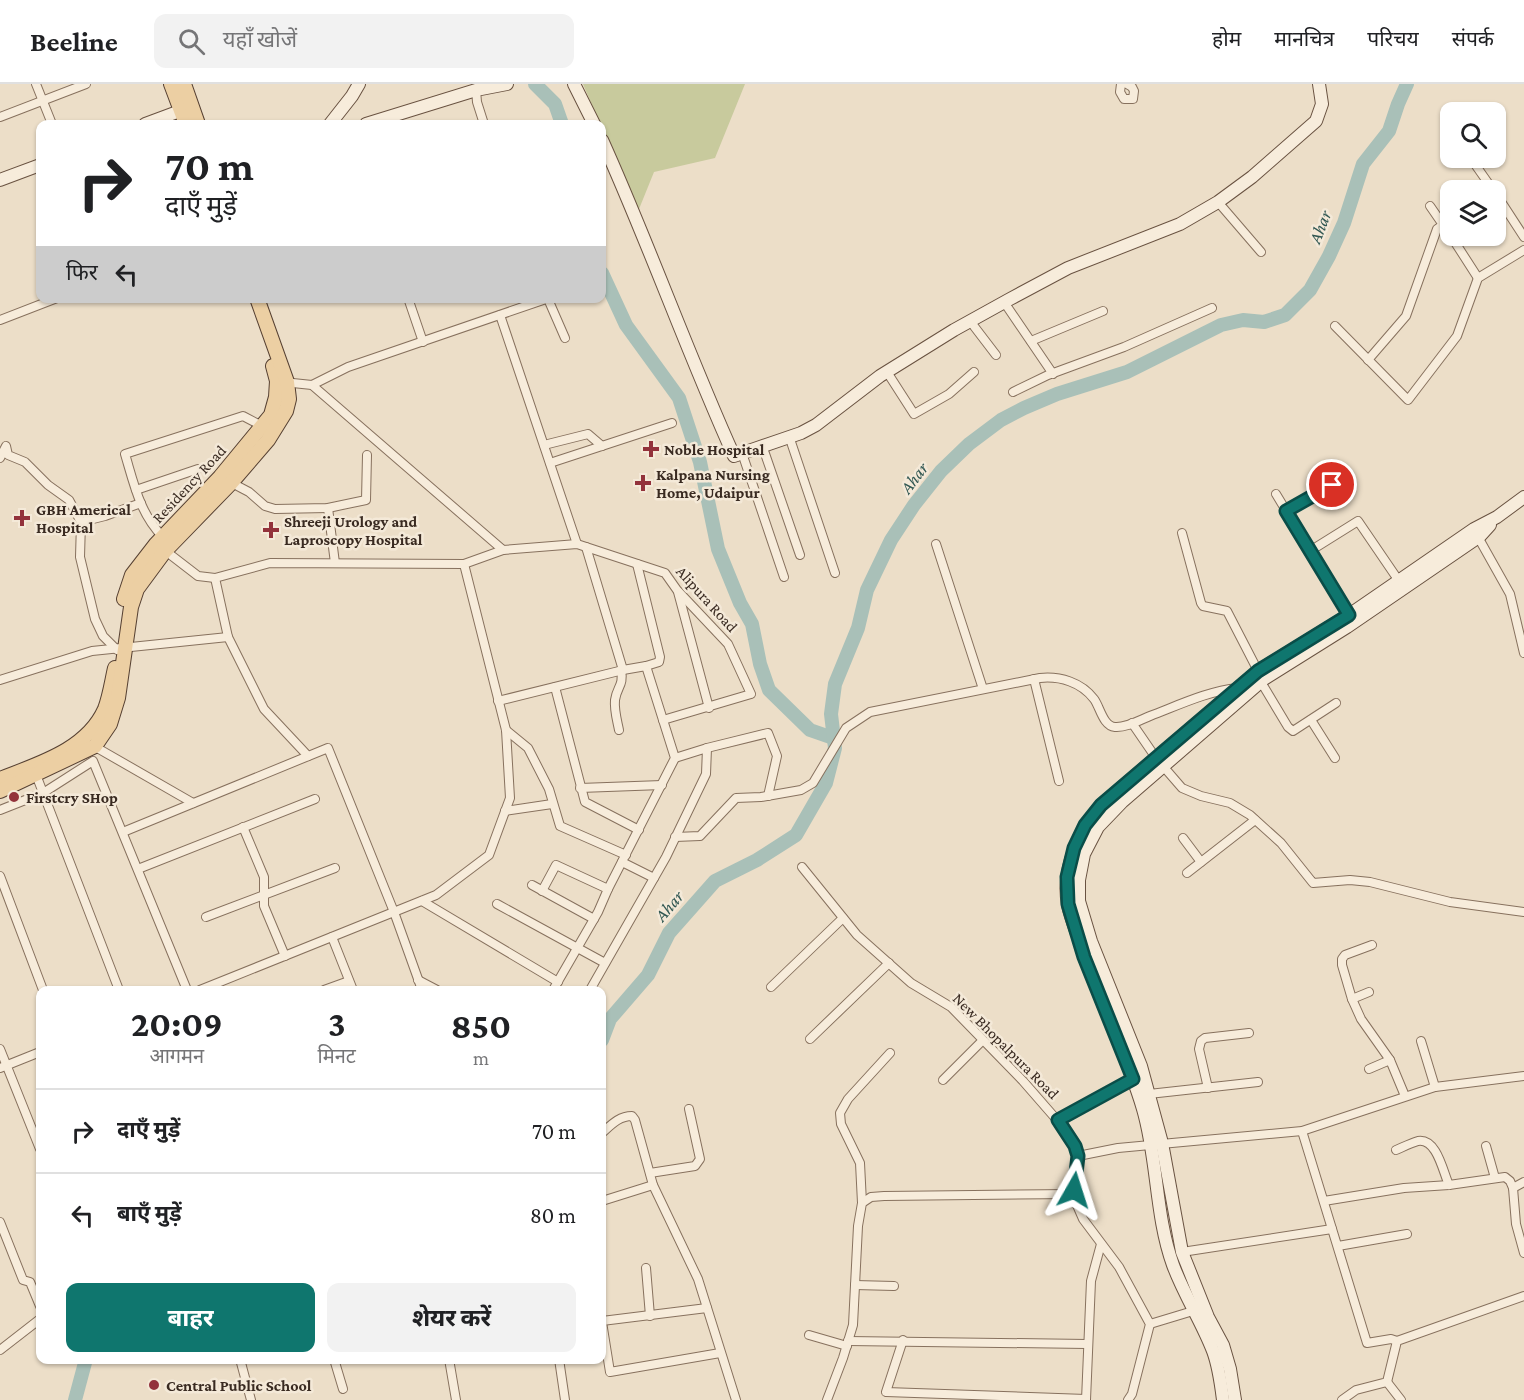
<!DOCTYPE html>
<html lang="hi">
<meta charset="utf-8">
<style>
:root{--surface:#fff;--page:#f2f2f2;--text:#202124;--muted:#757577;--line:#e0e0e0;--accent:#0f766e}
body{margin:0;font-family:"Crimson Pro","Noto Sans Devanagari",serif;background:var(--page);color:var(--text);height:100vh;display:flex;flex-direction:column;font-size:22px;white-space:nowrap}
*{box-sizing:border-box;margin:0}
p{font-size:20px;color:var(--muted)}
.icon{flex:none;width:33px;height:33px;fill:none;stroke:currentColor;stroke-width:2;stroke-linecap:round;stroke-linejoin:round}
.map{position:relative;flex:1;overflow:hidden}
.sheet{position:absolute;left:36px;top:902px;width:570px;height:378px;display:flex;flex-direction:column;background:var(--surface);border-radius:12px;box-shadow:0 2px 4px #0004}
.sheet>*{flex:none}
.top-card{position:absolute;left:36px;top:36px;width:570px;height:183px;border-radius:12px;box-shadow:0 2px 4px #0004;background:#fff;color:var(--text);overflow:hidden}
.fabs{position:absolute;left:1440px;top:18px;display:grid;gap:12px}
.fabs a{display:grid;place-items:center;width:66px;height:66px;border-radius:12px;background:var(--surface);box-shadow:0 2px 4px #0004;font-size:30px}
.pin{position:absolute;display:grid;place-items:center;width:51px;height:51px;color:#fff;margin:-26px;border:3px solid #fff;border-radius:50%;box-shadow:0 2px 6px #0007}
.me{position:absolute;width:66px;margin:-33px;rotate:6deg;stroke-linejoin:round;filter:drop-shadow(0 0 4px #0008)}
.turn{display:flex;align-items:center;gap:21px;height:126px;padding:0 30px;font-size:27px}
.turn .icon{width:78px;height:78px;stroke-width:2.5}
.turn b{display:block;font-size:42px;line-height:51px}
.then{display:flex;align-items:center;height:57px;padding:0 30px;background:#0003;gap:12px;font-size:22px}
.eta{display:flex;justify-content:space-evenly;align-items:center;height:102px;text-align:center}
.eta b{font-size:36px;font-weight:700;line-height:42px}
.action{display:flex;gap:12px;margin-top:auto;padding:12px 30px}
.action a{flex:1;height:69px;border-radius:12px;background:var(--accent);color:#fff;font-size:24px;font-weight:700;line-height:69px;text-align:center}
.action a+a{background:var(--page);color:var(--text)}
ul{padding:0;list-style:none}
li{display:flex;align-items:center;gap:18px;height:84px;padding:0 30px;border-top:2px solid var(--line)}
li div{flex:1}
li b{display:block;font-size:22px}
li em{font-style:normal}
header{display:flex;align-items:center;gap:36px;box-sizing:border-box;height:84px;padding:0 30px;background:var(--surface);border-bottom:2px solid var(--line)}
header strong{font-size:28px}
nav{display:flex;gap:33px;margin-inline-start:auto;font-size:21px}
.search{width:420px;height:54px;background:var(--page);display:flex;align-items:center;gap:15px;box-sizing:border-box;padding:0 21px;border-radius:12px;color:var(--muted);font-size:22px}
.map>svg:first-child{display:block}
.green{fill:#c8ca9d}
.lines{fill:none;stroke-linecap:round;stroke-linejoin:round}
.river{stroke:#a9c0b8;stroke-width:14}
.street-casing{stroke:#87715e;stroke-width:10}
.secondary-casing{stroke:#695241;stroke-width:14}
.primary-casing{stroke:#564032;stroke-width:16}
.street{stroke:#f7ecdb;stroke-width:8}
.secondary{stroke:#f7ecdb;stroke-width:12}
.primary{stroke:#eccfa3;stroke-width:14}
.route-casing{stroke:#0a4d48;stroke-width:15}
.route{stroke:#0f766e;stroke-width:10}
.poi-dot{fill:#93323b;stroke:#f4e9d8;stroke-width:2}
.labels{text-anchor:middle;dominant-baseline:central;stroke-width:5;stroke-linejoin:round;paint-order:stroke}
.poi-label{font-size:16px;font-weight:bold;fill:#392a21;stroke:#f4e9d8;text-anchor:start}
.street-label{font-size:16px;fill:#392a21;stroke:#f4e9d8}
.water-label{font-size:18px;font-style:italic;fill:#315752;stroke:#f4e9d8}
</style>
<header>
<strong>Beeline</strong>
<div class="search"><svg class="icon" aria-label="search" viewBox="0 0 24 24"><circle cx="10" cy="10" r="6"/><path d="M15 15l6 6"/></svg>यहाँ खोजें</div>
<nav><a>होम</a><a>मानचित्र</a><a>परिचय</a><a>संपर्क</a></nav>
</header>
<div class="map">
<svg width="1524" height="1316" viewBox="0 0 1524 1316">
<rect width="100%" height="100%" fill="#ecdec8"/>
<polygon class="green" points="583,0 745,0 715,74 654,88 637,130 602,45 602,40 600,40"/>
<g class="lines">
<g class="river">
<polyline points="535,0 555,20 562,40"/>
<polyline points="602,189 626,241 679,314 700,378 718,465 740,519 752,540 760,580 769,606 810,646 833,654"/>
<polyline points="602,956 610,935 648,891 669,849 715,797 757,776 796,751 826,699 835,664 831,630 835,600 858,544 867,506 891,456 914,421 941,387 969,360 1001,336 1024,324 1057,310 1127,288 1221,241 1243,236 1264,238 1285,231 1310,206 1329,172 1344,139 1363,80 1389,47 1398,20 1407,0"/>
<polyline points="75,1316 86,1275"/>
</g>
<g class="street-casing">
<g id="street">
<polyline points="36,0 52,40"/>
<polyline points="1121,0 1120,8 1124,15 1133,15 1134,7 1132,3 1127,0"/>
<polyline points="476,6 477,18 484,40"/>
<polyline points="0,33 86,0"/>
<polyline points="1472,76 1493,106"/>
<polyline points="1496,110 1524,153"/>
<polyline points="1218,118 1261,168"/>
<polyline points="1430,122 1450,151"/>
<polyline points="1451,152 1478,194"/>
<polyline points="408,214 423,258"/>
<polyline points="548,215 565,254"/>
<polyline points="1004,218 1053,290"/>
<polyline points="500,231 577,460"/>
<polyline points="0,236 57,214"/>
<polyline points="970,237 996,271"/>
<polyline points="1335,242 1408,316 1457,252 1478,194 1524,166"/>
<polyline points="1031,257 1103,227"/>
<polyline points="1368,276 1406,232 1437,145 1444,140"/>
<polyline points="887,288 914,330 949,310 974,288"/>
<polyline points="283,298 312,301 503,466 577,460 665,489 677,506 728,560 751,610 663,636"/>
<polyline points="312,301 348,283 549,214"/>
<polyline points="1013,308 1048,291 1124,263 1212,224"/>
<polyline points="789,352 835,489"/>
<polyline points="544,361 588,350 602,362"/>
<polyline points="762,361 800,471"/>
<polyline points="742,369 784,493"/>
<polyline points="0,374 6,362 8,371 25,378 48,401 69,416 81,438 80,473 95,535 103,552 117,566"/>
<polyline points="550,379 672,339"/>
<polyline points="228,397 249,408 265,422 275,425 328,424 366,416 367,371"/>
<polyline points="136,406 198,385"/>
<polyline points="1276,410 1349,531"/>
<polyline points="328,424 335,479"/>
<polyline points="1286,427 1332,401"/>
<polyline points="81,438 105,432 141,419"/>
<polyline points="1182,449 1201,519 1203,522 1227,527 1258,587"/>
<path d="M163 453C140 430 134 400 125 370L243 332 262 342"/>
<polyline points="1478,453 1510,510 1524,569"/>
<polyline points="936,460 983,605"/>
<polyline points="163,465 198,492 215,494 270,479 464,480 503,466"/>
<polyline points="1310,467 1358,437 1401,500"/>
<polyline points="637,480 660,573 659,578 646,582"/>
<polyline points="215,494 228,553 264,625 308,672"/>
<polyline points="678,508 709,624"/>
<polyline points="1034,595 1059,697"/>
<polyline points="0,596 92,567 228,553"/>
<polyline points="1261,598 1288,643 1293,647 1336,619"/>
<polyline points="555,603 585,718 639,746"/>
<polyline points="498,617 623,586"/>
<polyline points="1311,636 1335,674"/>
<polyline points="1132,639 1156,674 1182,704 1201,712 1230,719 1250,731 1281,759 1313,799 1350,796 1370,798 1450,818 1524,828"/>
<polyline points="506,646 528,664 549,705 560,742 626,771"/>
<path d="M619 646C617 636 614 626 615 616 617 602 624 602 621 586"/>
<polyline points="92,661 193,719"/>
<polyline points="707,664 768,649 777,672 768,712"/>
<polyline points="35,688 119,906"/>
<polyline points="580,704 662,701"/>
<polyline points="0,726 43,709 93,677 187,906"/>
<polyline points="505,727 552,720"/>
<polyline points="243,743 264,793 264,822 285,872"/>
<polyline points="123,748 328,664 394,828 422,906"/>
<path d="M675 753 700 752 736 714 761 713 801 706 813 699 846 644 870 628 1040 594C1060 592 1081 598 1094 615 1100 623 1103 642 1115 643 1126 644 1140 636 1150 632 1179 621 1208 607 1238 604"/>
<polyline points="1183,754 1201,778"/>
<polyline points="622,778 654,794"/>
<polyline points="802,783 857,851 911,899 951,923 1023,997 1057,1036 1075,1062 1078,1072 1074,1106 1076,1119 1083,1135 1119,1183 1150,1240 1132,1310 1128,1316"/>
<polyline points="138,785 315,715"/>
<polyline points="1187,789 1255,736"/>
<polyline points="0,792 43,906"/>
<polyline points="532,801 594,835"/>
<polyline points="542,807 556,781 608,805"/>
<polyline points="422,817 558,898"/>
<polyline points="497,820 605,879"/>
<polyline points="206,833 335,784"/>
<polyline points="332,853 353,906"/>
<polyline points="1372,861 1345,871 1342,875 1342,881 1352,915 1361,935 1390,976 1405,1012"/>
<polyline points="418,896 437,906"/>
<polyline points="771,903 843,834"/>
<polyline points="200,906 436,811 489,771 510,714 506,646 464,480"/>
<polyline points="324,906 349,897"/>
<polyline points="553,906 598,828 608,805 675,674 646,582 623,586 586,463"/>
<polyline points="590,906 666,773 706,690 707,664 675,674"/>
<polyline points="1352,915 1369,908"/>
<polyline points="810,955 889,879"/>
<polyline points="1421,957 1435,1003"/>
<polyline points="0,965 40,1065"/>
<polyline points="0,984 40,968"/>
<polyline points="1369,985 1390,976"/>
<polyline points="943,996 982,957"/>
<polyline points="1208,1004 1199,965 1201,957 1205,954 1249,949"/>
<polyline points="1149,1010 1258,998"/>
<polyline points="1057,1036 1133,995"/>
<polyline points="1302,1047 1367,1259 1391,1255 1397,1257"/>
<path d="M602 1049C611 1041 619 1032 632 1032L635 1036 653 1101 698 1195 736 1316"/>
<polyline points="1486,1062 1495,1094"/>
<path d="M1396 1066C1403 1063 1411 1059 1418 1057 1437 1054 1443 1088 1449 1101"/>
<polyline points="1078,1072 1118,1064 1302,1047 1435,1003 1524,992"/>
<polyline points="650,1089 695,1082 700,1075 689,1025"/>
<polyline points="1524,1098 1513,1104 1516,1140 1524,1169"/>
<polyline points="602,1117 653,1101"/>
<polyline points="1324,1117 1404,1104 1449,1101 1505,1093 1510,1097 1513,1104"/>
<polyline points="862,1119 860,1079 841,1040 840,1029 848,1015 890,969"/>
<polyline points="0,1138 23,1196 30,1198 40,1222"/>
<polyline points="1338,1162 1407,1150"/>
<polyline points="1182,1168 1332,1145"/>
<polyline points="646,1184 650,1232"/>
<polyline points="855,1201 894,1202"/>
<polyline points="602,1237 707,1224"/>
<polyline points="602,1238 610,1288 720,1269"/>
<polyline points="1150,1240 1193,1227"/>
<polyline points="809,1251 847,1262"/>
<polyline points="903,1256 886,1308 1086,1315"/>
<polyline points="848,1257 1087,1260"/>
<polyline points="0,1266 40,1235"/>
<polyline points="240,1275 251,1316"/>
<polyline points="334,1275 343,1305"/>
<polyline points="449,1275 456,1316"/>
<polyline points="559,1275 565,1316"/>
<polyline points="1387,1298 1401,1316"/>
<polyline points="827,1316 843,1274 853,1241 858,1142 862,1119 871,1113 884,1112 1074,1110"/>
<polyline points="1086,1316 1091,1197 1101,1160"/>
<polyline points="1342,1316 1356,1306 1387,1298 1397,1257 1524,1212"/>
</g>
</g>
<g class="secondary-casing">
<g id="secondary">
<polyline points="574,0 594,40"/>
<polyline points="145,40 188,24"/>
<polyline points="330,40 352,12 359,0"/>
<polyline points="366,40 476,6 507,0"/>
<path d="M602 56C649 160 687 268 734 372L801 349 816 341 880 292 954 246 1010 215 1068 184 1180 140 1218 118 1252 93 1316 37 1322 20 1319 0"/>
<polyline points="0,96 40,81"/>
<path d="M1223 1316C1221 1300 1219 1283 1213 1267 1202 1238 1184 1211 1173 1181 1155 1131 1158 1076 1143 1025 1126 967 1097 913 1079 855 1075 844 1070 832 1068 821 1061 783 1079 749 1101 721L1258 587 1349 531 1474 445 1497 433 1524 413"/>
<polyline points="1235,1316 1230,1285 1223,1261 1208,1233 1182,1168 1162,1059 1141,982 1091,857 1079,817 1079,796 1084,770 1098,743 1122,718 1264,595 1347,543 1480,452 1490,441"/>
</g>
</g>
<g class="primary-casing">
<g id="primary">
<polyline points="171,0 186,40"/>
<polyline points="184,0 198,40"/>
<polyline points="124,515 132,491 156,460 220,393 271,331 276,313 277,297 273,282"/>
<path d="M0 695C38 680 87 666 105 625 110 612 112 597 115 584"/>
<polyline points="0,707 95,662 110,640 118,614 131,523 137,505 165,467 231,399 268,356 286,327 289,315 287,298 257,214"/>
</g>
</g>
<use href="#street" class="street"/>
<use href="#secondary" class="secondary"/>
<use href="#primary" class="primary"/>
</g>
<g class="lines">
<g class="route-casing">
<polyline id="route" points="1074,1106 1078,1072 1075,1062 1058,1036 1133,995 1084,873 1068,820 1067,793 1074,764 1085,741 1101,721 1156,674 1258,587 1349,531 1286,427 1332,401"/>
</g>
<use href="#route" class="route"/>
</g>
<g class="poi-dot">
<path d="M648 356h6v6h6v6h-6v6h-6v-6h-6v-6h6z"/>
<path d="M640 390h6v6h6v6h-6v6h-6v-6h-6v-6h6z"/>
<path d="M19 425h6v6h6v6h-6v6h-6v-6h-6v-6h6z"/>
<path d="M268 437h6v6h6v6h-6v6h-6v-6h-6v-6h6z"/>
<circle cx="14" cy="713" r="6"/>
<circle cx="154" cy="1301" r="6"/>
</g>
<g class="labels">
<g class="poi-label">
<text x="664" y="365">Noble Hospital</text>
<text x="656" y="390">Kalpana Nursing<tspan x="656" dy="18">Home, Udaipur</tspan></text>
<text x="36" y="425">GBH Americal<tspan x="36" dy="18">Hospital</tspan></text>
<text x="284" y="437">Shreeji Urology and<tspan x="284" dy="18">Laproscopy Hospital</tspan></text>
<text x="26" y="713">Firstcry SHop</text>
<text x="166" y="1301">Central Public School</text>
</g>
<g class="street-label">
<text transform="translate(189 400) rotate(-47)">Residency Road</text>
<text transform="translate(707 515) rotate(48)">Alipura Road</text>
<text transform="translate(1006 962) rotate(45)">New Bhopalpura Road</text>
</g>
<g class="water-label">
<text transform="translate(1320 143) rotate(-69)">Ahar</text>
<text transform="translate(914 394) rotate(-53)">Ahar</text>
<text transform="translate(669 822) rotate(-50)">Ahar</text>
</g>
</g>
</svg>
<div class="fabs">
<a><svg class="icon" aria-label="search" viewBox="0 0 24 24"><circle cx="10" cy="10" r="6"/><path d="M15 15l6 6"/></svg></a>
<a><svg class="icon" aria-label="layers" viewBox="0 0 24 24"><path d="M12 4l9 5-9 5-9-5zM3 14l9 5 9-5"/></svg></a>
</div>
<div class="pin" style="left:1332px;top:401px;background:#d93025"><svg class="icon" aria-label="arrive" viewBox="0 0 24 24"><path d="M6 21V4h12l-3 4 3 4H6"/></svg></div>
<svg class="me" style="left:1074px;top:1106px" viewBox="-20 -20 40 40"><path d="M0-17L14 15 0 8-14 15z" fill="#0f766e" stroke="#fff" stroke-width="4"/></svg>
<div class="top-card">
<div class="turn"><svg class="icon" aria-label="right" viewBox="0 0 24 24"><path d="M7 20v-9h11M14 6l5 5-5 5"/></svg><div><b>70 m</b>दाएँ मुड़ें</div></div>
<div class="then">फिर<svg class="icon" aria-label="left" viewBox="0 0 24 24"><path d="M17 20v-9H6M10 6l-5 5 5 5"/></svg></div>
</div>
<section class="sheet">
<div class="eta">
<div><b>20:09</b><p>आगमन</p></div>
<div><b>3</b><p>मिनट</p></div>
<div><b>850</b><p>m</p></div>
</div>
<ul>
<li><svg class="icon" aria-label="right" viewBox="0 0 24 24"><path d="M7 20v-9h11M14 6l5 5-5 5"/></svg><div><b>दाएँ मुड़ें</b></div><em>70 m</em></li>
<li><svg class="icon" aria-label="left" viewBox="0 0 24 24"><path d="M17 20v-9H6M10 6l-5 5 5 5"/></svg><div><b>बाएँ मुड़ें</b></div><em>80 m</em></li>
</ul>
<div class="action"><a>बाहर</a><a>शेयर करें</a></div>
</section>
</div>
